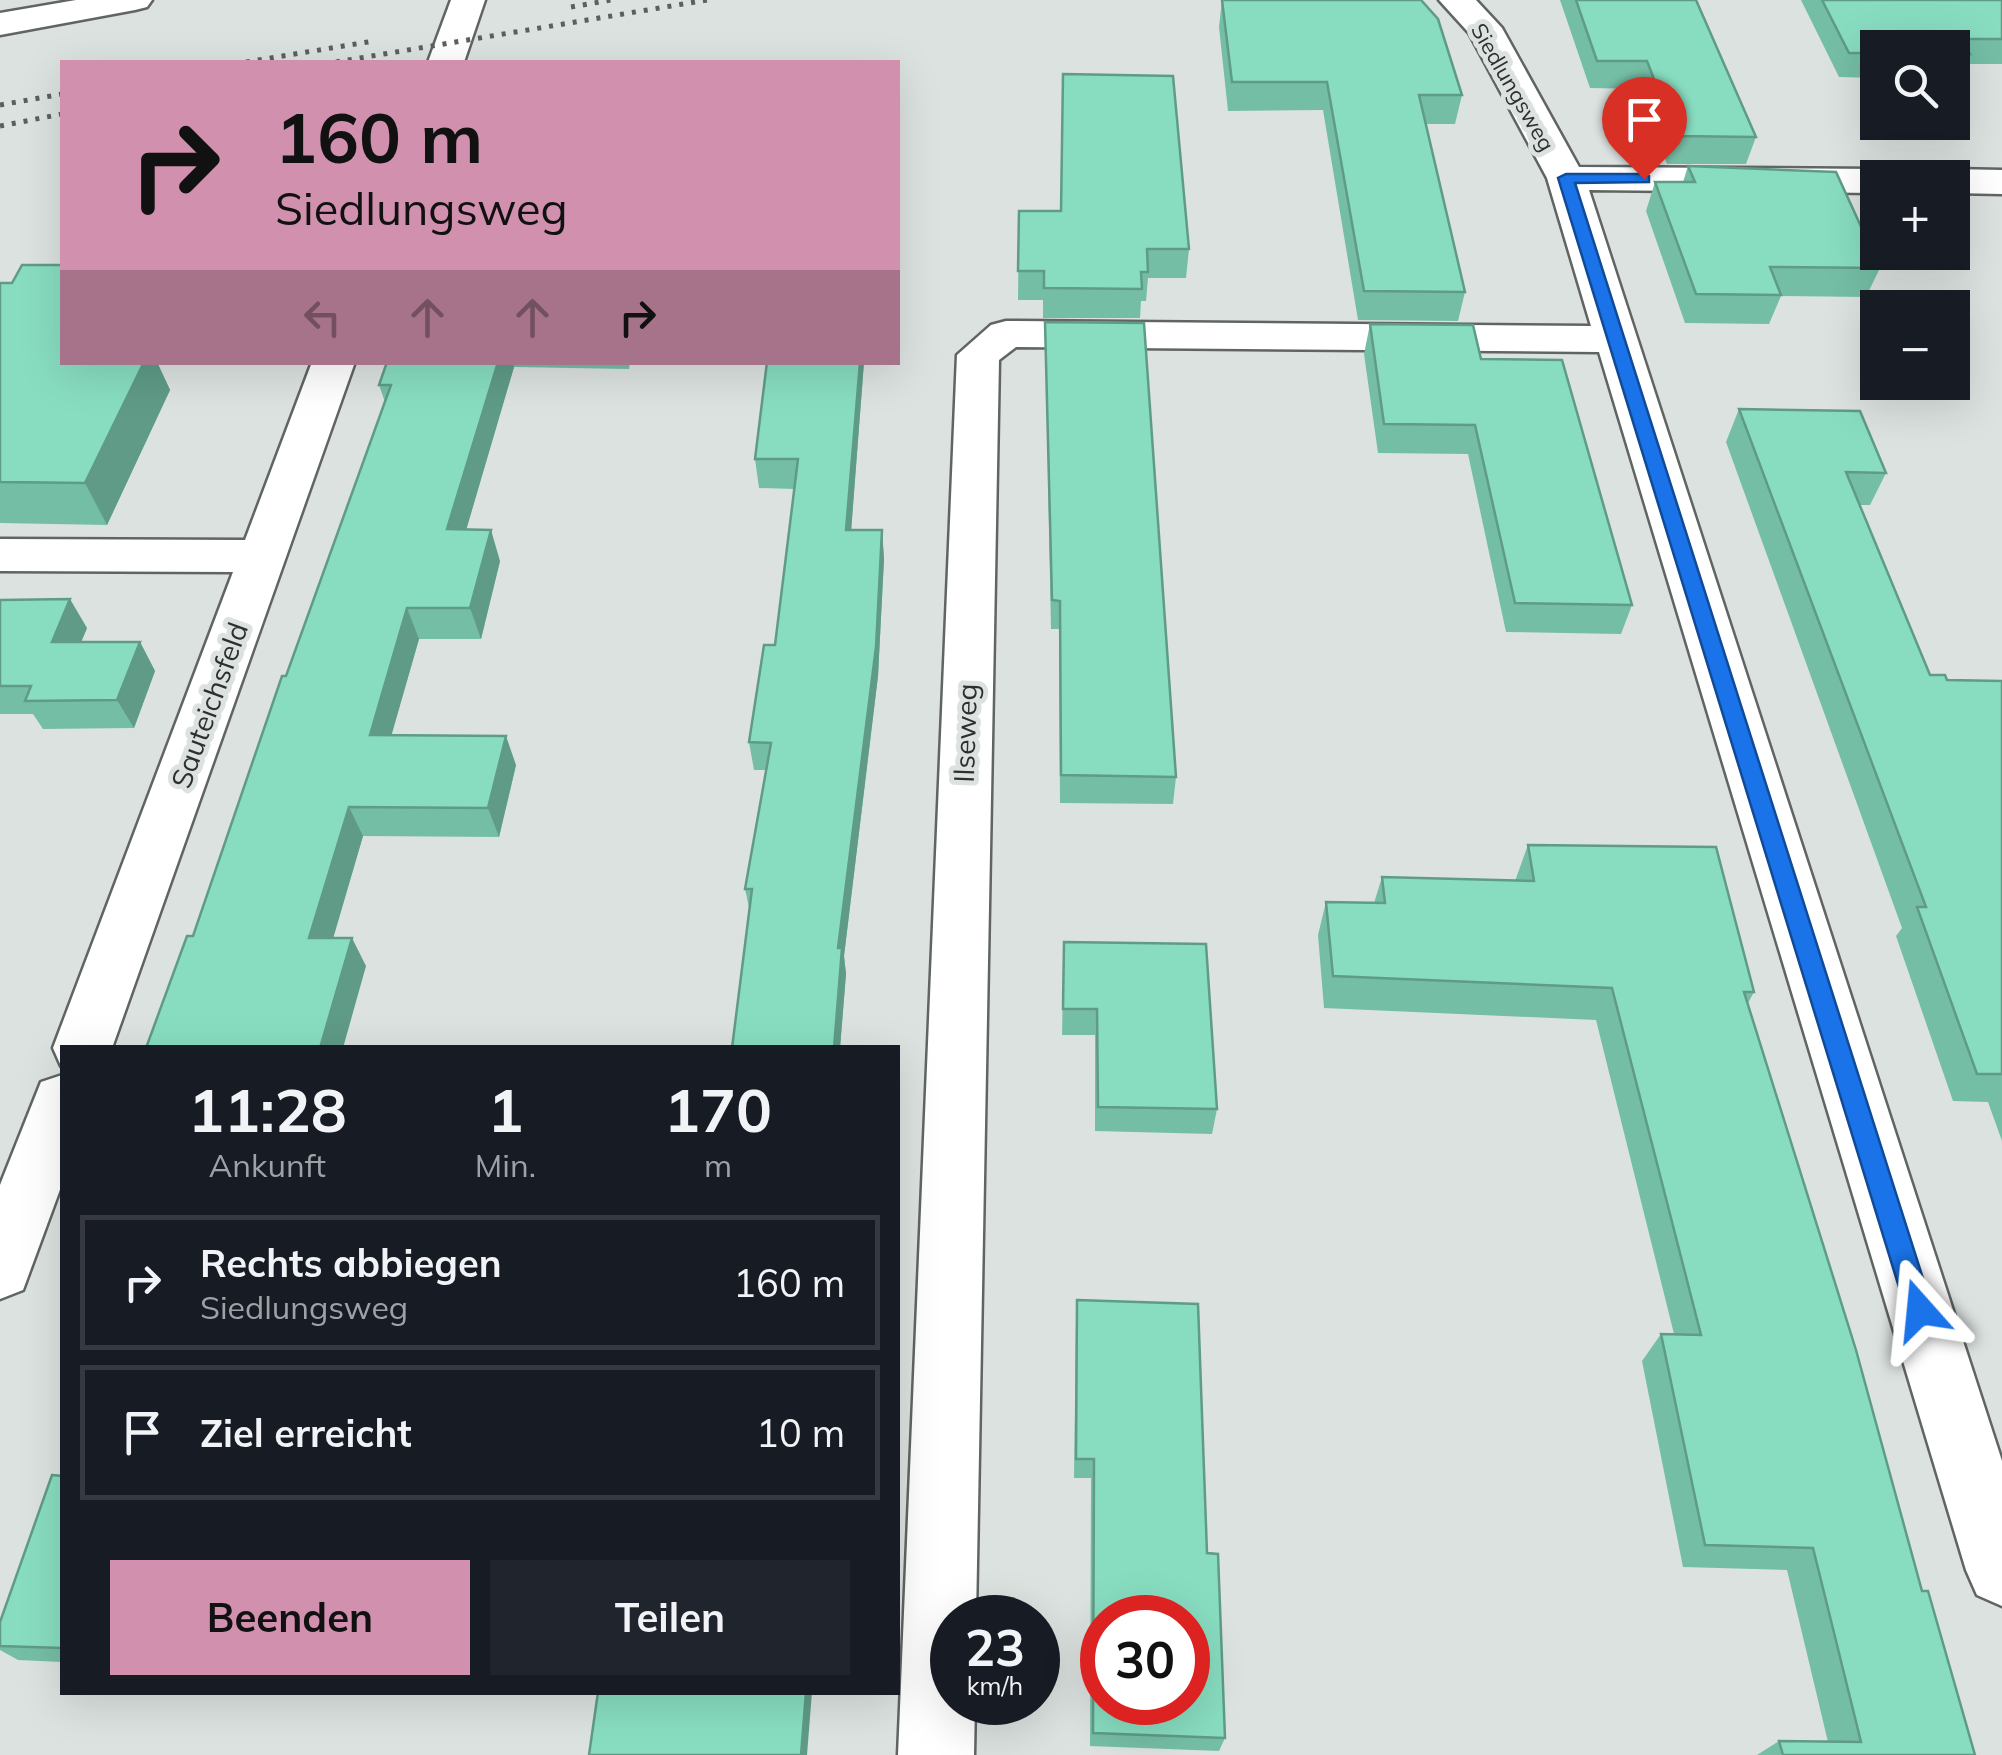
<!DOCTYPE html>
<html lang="de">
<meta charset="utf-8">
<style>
:root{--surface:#171b24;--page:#20242c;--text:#f1f3f6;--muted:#9ea1a6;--line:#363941;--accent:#d190ad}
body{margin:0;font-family:Mulish,sans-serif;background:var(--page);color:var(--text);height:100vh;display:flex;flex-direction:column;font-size:38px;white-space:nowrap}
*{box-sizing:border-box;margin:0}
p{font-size:32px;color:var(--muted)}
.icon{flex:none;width:55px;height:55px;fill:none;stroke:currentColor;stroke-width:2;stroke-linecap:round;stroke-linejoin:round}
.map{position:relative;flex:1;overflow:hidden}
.sheet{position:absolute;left:60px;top:1045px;width:840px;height:650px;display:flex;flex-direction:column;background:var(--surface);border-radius:0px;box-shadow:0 10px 40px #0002}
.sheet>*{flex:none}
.banner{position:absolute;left:60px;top:60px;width:840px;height:305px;border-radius:0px;box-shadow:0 10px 40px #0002;background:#d190ad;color:#111;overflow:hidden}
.buttons{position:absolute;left:1860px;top:30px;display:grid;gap:20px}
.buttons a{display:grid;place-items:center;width:110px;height:110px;border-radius:0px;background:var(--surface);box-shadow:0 10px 40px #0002;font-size:50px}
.speed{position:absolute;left:930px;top:1595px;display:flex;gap:20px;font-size:50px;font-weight:700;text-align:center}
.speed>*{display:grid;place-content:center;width:130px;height:130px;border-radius:50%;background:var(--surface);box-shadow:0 10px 40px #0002;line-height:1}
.speed small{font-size:25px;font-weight:400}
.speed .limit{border:15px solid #d22;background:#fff;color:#111}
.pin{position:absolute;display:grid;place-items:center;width:85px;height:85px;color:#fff;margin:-102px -42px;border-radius:50% 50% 50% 0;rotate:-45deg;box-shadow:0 0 10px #0007}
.pin .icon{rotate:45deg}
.me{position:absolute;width:110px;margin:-55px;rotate:342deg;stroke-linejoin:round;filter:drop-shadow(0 0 8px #0008)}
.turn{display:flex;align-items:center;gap:35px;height:210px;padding:0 50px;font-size:45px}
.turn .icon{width:130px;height:130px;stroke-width:2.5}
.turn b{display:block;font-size:70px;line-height:85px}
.lanes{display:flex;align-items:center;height:95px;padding:0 50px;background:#0003;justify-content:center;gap:50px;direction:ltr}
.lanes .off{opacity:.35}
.eta{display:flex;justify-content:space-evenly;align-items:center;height:170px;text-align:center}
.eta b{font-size:60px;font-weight:700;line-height:70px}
.cta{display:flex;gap:20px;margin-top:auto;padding:20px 50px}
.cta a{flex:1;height:115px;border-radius:0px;background:var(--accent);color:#111;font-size:40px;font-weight:700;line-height:115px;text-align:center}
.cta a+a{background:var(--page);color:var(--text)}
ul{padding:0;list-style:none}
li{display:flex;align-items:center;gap:30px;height:135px;margin:0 20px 15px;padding:0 30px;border:5px solid var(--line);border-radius:0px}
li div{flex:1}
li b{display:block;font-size:38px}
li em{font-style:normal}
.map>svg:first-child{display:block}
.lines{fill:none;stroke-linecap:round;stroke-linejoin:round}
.minor-casing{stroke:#606563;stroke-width:5}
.minor{fill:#fff;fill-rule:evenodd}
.rail{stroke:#5c5f5f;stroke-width:5;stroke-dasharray:4 8;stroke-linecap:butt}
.wall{fill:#75bea6}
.shaded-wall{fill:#5f9b87}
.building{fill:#88ddc1;stroke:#5f9b87;stroke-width:2.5;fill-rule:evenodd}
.route{fill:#1a73e8;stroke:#114b97;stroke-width:2.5}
.labels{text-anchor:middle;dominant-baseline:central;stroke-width:10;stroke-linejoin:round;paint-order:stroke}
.far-street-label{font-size:22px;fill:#2e3030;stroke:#dce2e0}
.street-label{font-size:28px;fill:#2e3030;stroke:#dce2e0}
</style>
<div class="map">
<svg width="2002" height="1755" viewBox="0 0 2002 1755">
<rect width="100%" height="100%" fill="#dce2e0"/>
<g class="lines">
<g class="minor-casing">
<g id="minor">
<polygon points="76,0 152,0 147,7 135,10 0,35 0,13"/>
<polygon points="451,0 485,0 464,62 428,62"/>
<polygon points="1439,0 1476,0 1502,28 1579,167 1878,169 1895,178 1878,178 1878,193 1589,190 2002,1461 2002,1606 1977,1595 1966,1570 1599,352 1016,347 999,360 976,1618 952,1618 952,1702 975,1702 974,1755 898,1755 957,355 991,325 1006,321 1591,326 1547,178 1469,33"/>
<polygon points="1952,169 2002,170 2002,194 1952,193 1952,178 1935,178"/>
<polygon points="312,362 355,362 112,1048 62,1048 61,1066 53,1048 233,572 0,571 0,539 245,540"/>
<polygon points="62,1075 62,1184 23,1290 0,1299 0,1185 41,1082"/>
</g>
</g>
<use href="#minor" class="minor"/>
<g class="rail">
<polyline points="571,7 611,0"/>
<polyline points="246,62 374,41"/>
<polyline points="336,62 707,0"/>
<polyline points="0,105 62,94"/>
<polyline points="0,126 62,114"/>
</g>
</g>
<g class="wall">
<polygon points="1222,0 1462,95 1455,124 1426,124 1465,292 1458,321 1358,320 1323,110 1228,111 1219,27"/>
<polygon points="1560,0 1576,0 1756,137 1746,164 1667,164 1639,89 1590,88"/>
<polygon points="1801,0 2002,0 2002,64 1966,64 1959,78 1952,78 1952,48 1878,48 1878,78 1839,77"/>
<polygon points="1688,166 1880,268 1866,297 1781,296 1769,324 1685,323 1646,211 1655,182 1683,182"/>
<polygon points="1019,211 1189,249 1186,278 1148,278 1146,301 1141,301 1140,318 1043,318 1043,300 1018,300"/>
<polygon points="0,283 62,362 157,362 170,390 107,525 0,523"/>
<polygon points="1045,322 1176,777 1173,804 1060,803 1059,629 1051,629"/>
<polygon points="1370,324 1481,359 1632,605 1621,634 1506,632 1468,454 1378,453 1364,354"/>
<polygon points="387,362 630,362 629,369 514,367 466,530 500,561 481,639 419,639 391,735 516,765 499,837 363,836 333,938 366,966 193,936 385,402 379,385"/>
<polygon points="767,362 864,362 851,530 882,530 884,559 878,676 844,956 846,974 840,1048 732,1048 750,912 745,889 766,770 754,770 749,742 775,645 794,489 759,488 755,459"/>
<polygon points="1739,409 1886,473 1870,505 1860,505 1930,675 1947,680 2002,681 2002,1141 1988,1102 1953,1101 1896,936 1902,928 1726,442"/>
<polygon points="0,600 87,628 81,642 140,642 155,671 134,728 43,729 33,714 0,714"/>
<polygon points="1528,845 1754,992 1748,1003 1922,1591 1975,1755 1757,1755 1779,1741 1828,1742 1787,1570 1683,1567 1642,1361 1661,1334 1674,1334 1596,1020 1324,1008 1318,935 1326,902 1374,903 1382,877 1515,881"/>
<polygon points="1064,942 1217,1109 1212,1134 1095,1131 1095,1035 1062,1035"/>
<polygon points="1077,1300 1207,1553 1225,1738 1219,1751 1090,1746 1091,1478 1074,1478 1076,1321"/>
<polygon points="62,1476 62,1662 18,1660 0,1650 0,1622"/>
</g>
<g class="shaded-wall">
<polygon points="144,362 157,362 170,390 107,525 85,483"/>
<polygon points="498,362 513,362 514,367 457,561 447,529"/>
<polygon points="860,362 864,362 849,559 846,530"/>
<polygon points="491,530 500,561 481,639 470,608"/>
<polygon points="882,530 884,559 878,676 844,956 846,974 840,1048 834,1048 838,948"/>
<polygon points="70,599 87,628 69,671 52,642"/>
<polygon points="407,608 419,639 383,765 370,735"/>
<polygon points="140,642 155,671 134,728 117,700"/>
<polygon points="506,736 516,765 499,837 488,808"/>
<polygon points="349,807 363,836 325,966 309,938"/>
<polygon points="352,938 366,966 343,1048 320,1048"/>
<polygon points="806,1692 812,1692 807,1755 801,1755"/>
</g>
<g class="building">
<polygon points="1222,0 1421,0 1438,19 1462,95 1419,95 1465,292 1364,291 1327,82 1232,82"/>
<polygon points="1576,0 1696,0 1756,137 1676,136 1647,61 1597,61"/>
<polygon points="1822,0 2002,0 2002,39 1961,39 1970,54 1952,53 1952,48 1878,48 1878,53 1849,53"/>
<polygon points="1063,74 1173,76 1189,249 1147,249 1148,272 1141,272 1142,289 1044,288 1044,271 1018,271 1019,211 1061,211"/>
<polygon points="1688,166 1836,172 1880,268 1770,267 1781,295 1696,294 1655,182 1695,182"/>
<polygon points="22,265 62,265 62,362 144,362 85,483 0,482 0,283 12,283"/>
<polygon points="1045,322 1144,323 1176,777 1061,775 1060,601 1052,600"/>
<polygon points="1370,324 1473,325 1481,359 1562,360 1632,605 1515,603 1475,425 1384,424"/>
<polygon points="387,362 498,362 447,529 491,530 470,608 407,608 370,735 506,736 488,808 349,807 309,938 352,938 320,1048 146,1048 187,936 193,936 282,676 286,676 391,385 379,385"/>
<polygon points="767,362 860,362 846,530 882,530 876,647 838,948 842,948 834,1048 732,1048 752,889 745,889 771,743 749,742 764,645 775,645 798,459 755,459"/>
<polygon points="1739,409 1860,411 1886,473 1846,472 1930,675 1945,675 1947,680 2002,681 2002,1074 1977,1074 1917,907 1926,907"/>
<polygon points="70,599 52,642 140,642 117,700 25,701 31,686 0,686 0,600"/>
<polygon points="1528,845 1716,847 1754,992 1744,992 1856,1350 1922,1591 1928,1591 1975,1755 1783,1755 1779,1741 1861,1742 1813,1548 1705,1545 1661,1334 1701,1335 1612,988 1333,976 1326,902 1385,903 1382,877 1534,881"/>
<polygon points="1064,942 1206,944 1217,1109 1098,1107 1097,1009 1063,1009"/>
<path d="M1077 1300 1198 1304 1207 1553 1218 1554 1225 1738 1093 1733 1094 1459H1076ZM1102 1618H1188V1702H1102Z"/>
<polygon points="52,1475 62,1476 62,1648 0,1646 0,1622"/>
<polygon points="598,1692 806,1692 801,1755 589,1755"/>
</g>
<polygon class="route" points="1644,174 1649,176 1649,182 1575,183 1933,1310 1929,1319 1920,1323 1910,1319 1906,1310 1558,178 1566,174"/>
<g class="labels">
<g class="far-street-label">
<text transform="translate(1513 87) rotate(60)">Siedlungsweg</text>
</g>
<g class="street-label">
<text transform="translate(209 705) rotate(-70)">Sauteichsfeld</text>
<text transform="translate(965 733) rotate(-88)">Ilseweg</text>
</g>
</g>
</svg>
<div class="buttons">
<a><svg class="icon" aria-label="search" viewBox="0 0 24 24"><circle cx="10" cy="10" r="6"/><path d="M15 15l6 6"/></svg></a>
<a>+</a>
<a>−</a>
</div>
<div class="speed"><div>23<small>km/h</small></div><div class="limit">30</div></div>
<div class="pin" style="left:1644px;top:179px;background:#d93025"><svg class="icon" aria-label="arrive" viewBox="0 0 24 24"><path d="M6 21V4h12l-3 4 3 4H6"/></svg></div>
<svg class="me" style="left:1920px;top:1310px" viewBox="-20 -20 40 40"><path d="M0-17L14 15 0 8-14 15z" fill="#1a73e8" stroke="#fff" stroke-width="4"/></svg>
<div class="banner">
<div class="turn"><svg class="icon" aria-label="right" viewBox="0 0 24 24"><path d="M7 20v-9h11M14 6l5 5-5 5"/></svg><div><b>160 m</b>Siedlungsweg</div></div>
<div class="lanes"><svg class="icon off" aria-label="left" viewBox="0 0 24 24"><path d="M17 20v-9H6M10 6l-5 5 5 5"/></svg><svg class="icon off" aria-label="ahead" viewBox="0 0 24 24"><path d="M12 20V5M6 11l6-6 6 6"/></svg><svg class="icon off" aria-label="ahead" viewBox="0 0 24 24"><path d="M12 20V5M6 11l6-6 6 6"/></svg><svg class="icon" aria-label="right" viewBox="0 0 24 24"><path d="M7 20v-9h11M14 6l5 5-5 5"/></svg></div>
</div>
<section class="sheet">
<div class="eta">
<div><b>11:28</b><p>Ankunft</p></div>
<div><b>1</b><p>Min.</p></div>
<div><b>170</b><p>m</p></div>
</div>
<ul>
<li><svg class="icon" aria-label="right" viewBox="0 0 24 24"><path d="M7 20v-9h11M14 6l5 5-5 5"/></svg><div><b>Rechts abbiegen</b><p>Siedlungsweg</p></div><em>160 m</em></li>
<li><svg class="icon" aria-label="arrive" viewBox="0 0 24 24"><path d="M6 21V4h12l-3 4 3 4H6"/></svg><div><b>Ziel erreicht</b></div><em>10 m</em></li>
</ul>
<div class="cta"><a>Beenden</a><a>Teilen</a></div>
</section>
</div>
